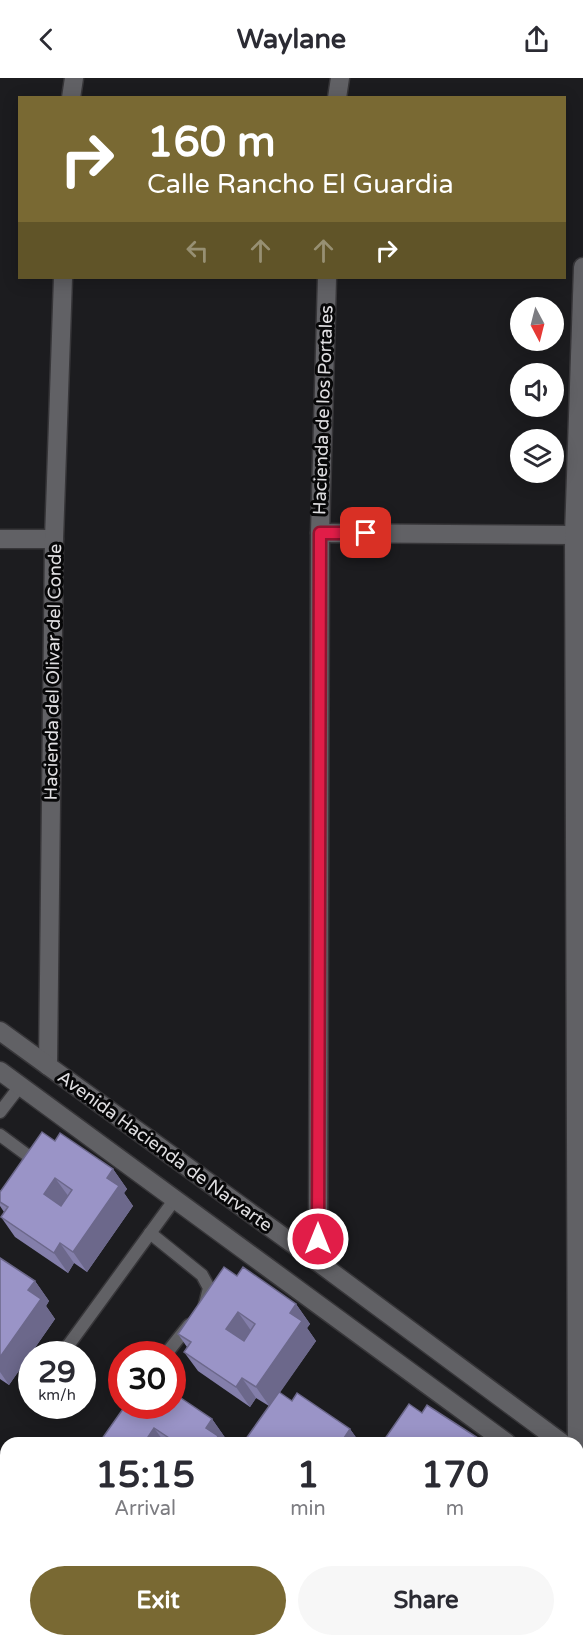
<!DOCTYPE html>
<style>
:root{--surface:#fff;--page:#f7f7f7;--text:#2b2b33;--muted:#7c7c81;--accent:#796933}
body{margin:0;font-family:"Varela Round",sans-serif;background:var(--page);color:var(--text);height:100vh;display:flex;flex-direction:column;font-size:22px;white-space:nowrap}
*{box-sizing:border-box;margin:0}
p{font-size:20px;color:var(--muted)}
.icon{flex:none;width:33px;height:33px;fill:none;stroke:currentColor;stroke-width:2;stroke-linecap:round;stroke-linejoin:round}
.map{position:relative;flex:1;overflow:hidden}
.panel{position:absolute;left:0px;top:1359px;width:584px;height:210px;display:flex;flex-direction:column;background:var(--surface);border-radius:18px 18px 0 0;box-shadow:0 3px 15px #0003}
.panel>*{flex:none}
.top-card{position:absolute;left:18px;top:18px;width:548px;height:183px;border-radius:0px;box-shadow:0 3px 15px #0003;background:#796933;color:#fff;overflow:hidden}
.needle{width:39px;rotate:173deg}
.buttons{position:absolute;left:510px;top:219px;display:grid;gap:12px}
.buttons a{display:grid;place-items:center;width:54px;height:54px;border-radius:50%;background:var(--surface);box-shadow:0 3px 15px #0003;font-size:30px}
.speed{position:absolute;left:18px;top:1263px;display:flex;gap:12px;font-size:30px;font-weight:700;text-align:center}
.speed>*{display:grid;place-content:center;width:78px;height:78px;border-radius:50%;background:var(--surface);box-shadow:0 3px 15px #0003;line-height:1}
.speed small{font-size:15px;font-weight:400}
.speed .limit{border:9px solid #d22;background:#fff;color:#111}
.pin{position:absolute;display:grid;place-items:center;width:51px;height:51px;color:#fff;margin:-26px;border-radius:12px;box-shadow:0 3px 9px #0006}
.me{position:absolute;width:66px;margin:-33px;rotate:0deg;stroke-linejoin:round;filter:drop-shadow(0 0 4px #0008)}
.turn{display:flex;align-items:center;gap:21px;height:126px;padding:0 30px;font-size:27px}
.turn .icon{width:78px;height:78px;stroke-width:2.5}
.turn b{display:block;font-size:42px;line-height:51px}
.lanes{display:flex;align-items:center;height:57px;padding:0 30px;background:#0003;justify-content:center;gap:30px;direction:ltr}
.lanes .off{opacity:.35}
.eta{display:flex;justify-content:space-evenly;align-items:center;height:102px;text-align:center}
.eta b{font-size:36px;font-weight:800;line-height:42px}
.action{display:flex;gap:12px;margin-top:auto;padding:12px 30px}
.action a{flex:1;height:69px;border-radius:36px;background:var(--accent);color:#fff;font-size:24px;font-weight:800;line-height:69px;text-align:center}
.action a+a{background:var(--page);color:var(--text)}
header{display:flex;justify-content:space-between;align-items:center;height:78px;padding:0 30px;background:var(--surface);font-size:27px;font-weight:800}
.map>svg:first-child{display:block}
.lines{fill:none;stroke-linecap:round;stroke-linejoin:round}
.lane-casing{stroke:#373639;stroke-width:15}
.street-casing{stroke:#373639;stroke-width:21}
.secondary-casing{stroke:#373639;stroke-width:21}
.primary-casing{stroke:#373639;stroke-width:21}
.lane{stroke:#616165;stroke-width:12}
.street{stroke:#616165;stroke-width:18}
.secondary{stroke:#616165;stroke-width:18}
.primary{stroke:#968449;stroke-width:18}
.wall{fill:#847fab}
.shaded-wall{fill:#6c688b}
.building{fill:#9a94c7;stroke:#6c688b;stroke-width:1.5;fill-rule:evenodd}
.route-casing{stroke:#92132f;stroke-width:15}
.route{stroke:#e11d48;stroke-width:10}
.labels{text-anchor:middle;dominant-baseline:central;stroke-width:6;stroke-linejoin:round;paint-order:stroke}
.street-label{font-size:18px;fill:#e0dfe2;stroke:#070708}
</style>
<header><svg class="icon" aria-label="back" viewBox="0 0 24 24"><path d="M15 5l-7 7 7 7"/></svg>Waylane<svg class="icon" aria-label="share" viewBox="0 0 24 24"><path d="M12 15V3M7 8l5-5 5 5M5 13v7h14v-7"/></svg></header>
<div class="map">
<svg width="583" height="1569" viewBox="0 0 583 1569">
<rect width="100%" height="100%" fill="#1c1c1f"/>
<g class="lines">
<g class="lane-casing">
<g id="lane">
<polyline points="0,1034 20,1008"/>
<polyline points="0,1057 27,1077"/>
<polyline points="150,1155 202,1197 209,1210 205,1226"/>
<polyline points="62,1276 175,1121"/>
<polyline points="166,1276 189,1247"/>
</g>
</g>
<g class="street-casing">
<g id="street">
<polyline points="71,20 74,0"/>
<polyline points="337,20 340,0"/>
<polyline points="320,455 574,457"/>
<polyline points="0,461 54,461"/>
<polyline points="48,988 54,461 63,200"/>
<polyline points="318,1184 320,455 327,200"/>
<polyline points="577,1365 574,457 583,189"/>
</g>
</g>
<g class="secondary-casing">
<g id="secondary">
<polyline points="0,953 318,1184 562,1365"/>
<polyline points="0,993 507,1365"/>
<polyline points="578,1376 583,1380"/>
<polyline points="0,1382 6,1387"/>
<polyline points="578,1418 583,1422"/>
<polyline points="264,1563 273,1569"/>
</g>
</g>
<g class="primary-casing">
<g id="primary">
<polyline points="0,1492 6,1497"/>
<polyline points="96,1563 104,1569"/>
<polyline points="0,1568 2,1569"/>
</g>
</g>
<use href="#lane" class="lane"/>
<use href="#street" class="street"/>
<use href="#secondary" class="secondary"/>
<use href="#primary" class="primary"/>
</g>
<g class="wall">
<polygon points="55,1063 113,1091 127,1111 124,1115 133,1128 87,1194 74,1185 68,1195 15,1159 1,1139 4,1134 0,1128 0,1113"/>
<polygon points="0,1180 35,1203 49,1223 46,1228 55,1241 9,1307 0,1301"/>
<polygon points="237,1198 296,1226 310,1246 307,1250 316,1263 279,1315 292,1323 350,1351 360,1365 243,1365 269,1328 256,1320 250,1329 198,1293 184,1274 187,1269 178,1256"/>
<polygon points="125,1328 212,1341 226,1361 223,1365 99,1365"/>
<polygon points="583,1494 583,1569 576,1569 572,1563 578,1563 578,1502"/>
<polygon points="334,1563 387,1563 383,1569 343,1569"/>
</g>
<g class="shaded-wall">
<polygon points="113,1091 127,1111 124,1115 133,1128 87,1194 73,1174 107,1100"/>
<polygon points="55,1100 69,1119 57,1136 44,1116"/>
<polygon points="60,1165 74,1185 68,1195 54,1175"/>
<polygon points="35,1203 49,1223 46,1228 55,1241 9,1307 0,1294 0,1279 28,1212"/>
<polygon points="296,1226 310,1246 307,1250 316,1263 270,1329 256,1309 290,1235"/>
<polygon points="238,1234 252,1254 240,1271 226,1251"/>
<polygon points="242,1300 256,1320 250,1329 236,1309"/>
<polygon points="212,1341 226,1361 223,1365 214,1365 206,1350"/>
<polygon points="154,1350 165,1365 144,1365"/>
<polygon points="350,1351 360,1365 348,1365 344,1360"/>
<polygon points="292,1360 296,1365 288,1365"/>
<polygon points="346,1563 359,1563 363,1569 350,1569"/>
<polygon points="365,1563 387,1563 383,1569 369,1569"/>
</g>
<g class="building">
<path d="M42 1054 55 1063 60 1055 113 1091 107 1100 119 1108 73 1174 60 1165 54 1175 1 1139 8 1129 0 1124V1114ZM55 1100 72 1112 61 1128 44 1116Z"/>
<polygon points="0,1180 35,1203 28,1212 41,1221 0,1279"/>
<path d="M224 1189 237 1198 243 1189 296 1226 290 1235 302 1243 256 1309 242 1300 236 1309 184 1274 191 1264 178 1256ZM238 1234 255 1246 244 1263 226 1251Z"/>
<polygon points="172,1314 212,1341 206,1350 218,1358 214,1365 170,1365 172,1362 154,1350 144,1365 99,1365 125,1328 172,1328"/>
<polygon points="279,1314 292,1323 297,1315 350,1351 344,1360 352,1365 300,1365 292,1360 288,1365 243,1365"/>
<polygon points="409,1326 422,1335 427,1327 481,1362 479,1365 382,1365"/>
<polygon points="583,1494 583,1563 578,1560 578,1502"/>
</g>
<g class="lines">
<g class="route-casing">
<polyline id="route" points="318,1161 320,455 366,455"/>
</g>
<use href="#route" class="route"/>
</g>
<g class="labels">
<g class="street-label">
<text transform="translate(323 332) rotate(-88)">Hacienda de los Portales</text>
<text transform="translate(53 594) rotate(-89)">Hacienda del Olivar del Conde</text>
<text transform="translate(165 1073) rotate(36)">Avenida Hacienda de Narvarte</text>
</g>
</g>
</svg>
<div class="buttons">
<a><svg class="needle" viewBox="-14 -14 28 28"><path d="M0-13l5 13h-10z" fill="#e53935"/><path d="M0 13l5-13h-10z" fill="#7c7c81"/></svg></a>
<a><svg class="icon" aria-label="sound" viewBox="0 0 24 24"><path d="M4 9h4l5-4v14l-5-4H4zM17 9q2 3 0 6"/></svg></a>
<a><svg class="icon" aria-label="layers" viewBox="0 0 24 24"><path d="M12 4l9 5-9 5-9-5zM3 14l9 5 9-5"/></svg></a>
</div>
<div class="speed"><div>29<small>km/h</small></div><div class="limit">30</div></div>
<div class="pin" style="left:366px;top:455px;background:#d93025"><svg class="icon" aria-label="arrive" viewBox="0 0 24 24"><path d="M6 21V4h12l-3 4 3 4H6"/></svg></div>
<svg class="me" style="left:318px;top:1161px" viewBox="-20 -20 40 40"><circle r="17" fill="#e11d48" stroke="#fff" stroke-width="3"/><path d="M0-11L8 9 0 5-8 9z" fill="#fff"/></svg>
<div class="top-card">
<div class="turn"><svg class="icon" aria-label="right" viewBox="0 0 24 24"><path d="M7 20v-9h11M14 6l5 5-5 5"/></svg><div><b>160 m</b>Calle Rancho El Guardia</div></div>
<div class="lanes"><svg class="icon off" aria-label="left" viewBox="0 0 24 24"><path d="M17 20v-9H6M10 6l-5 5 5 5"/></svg><svg class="icon off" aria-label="ahead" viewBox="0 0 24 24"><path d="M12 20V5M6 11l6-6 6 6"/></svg><svg class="icon off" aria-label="ahead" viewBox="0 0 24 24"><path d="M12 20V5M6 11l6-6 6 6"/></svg><svg class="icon" aria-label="right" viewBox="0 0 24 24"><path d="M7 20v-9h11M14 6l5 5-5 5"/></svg></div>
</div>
<section class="panel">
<div class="eta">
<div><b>15:15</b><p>Arrival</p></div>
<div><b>1</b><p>min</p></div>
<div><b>170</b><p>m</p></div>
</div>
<div class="action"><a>Exit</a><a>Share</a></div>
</section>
</div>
